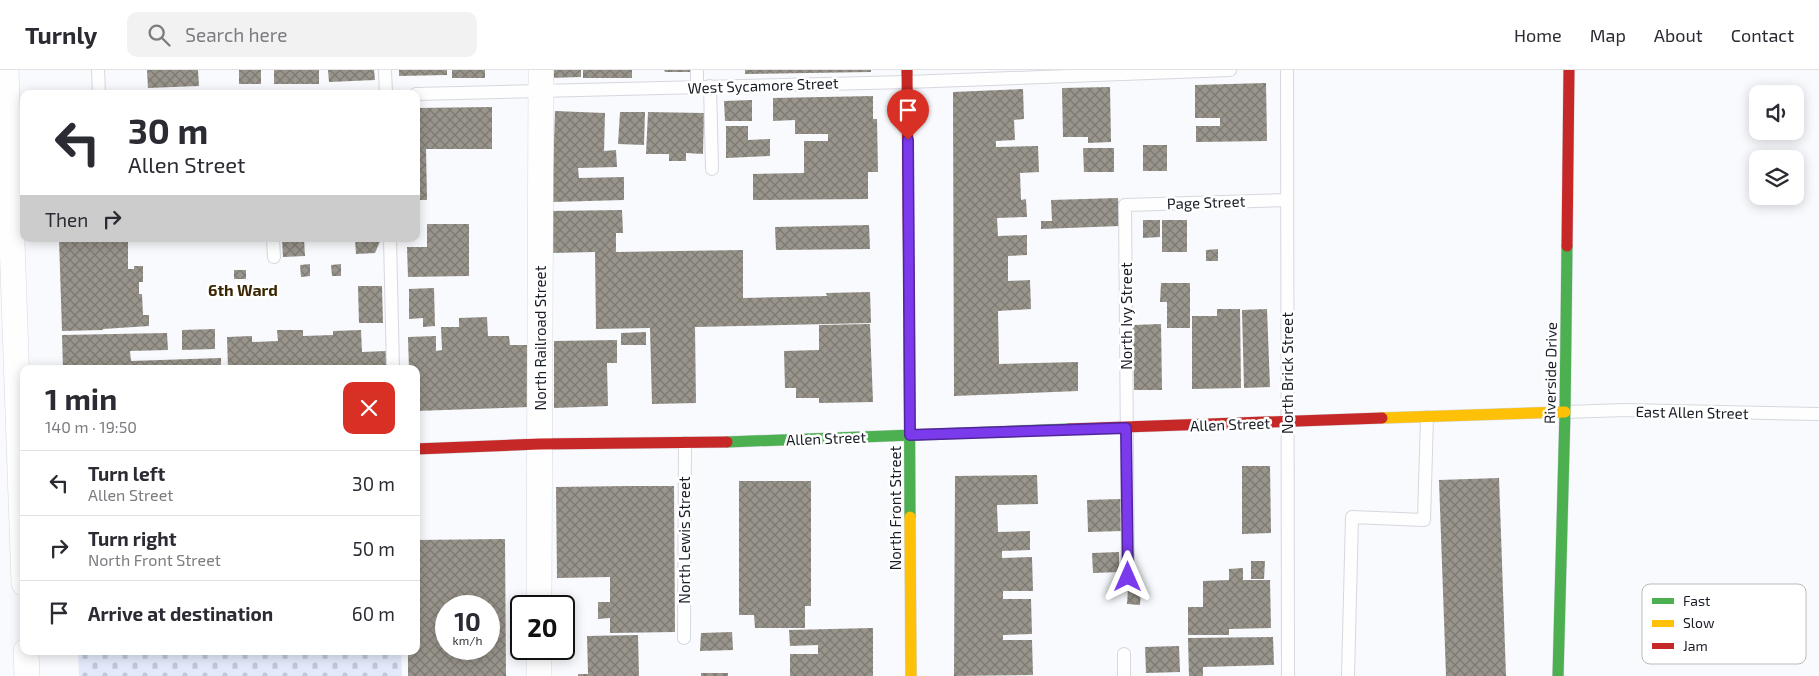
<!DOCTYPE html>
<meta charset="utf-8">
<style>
:root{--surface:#fff;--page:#f2f2f3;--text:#2b2b33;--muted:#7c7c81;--line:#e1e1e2}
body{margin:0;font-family:"Exo 2",sans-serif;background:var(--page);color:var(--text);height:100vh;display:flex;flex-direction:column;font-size:19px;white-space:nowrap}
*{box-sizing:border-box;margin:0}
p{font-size:16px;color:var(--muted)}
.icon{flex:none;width:28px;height:28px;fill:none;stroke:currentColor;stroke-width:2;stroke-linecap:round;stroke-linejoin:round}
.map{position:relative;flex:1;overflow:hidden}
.side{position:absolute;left:20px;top:295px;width:400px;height:290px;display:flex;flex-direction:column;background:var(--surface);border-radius:10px;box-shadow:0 2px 12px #0003}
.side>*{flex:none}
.hud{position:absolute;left:20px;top:20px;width:400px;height:152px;border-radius:10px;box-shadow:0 2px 12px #0003;background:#fff;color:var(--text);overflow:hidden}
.fabs{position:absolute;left:1749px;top:15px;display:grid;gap:10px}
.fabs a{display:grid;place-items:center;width:55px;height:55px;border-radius:10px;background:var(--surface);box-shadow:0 2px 12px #0003;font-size:25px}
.speed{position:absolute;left:435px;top:525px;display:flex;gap:10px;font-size:25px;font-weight:700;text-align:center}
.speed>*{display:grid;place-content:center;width:65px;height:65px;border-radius:50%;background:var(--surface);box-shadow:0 2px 12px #0003;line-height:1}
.speed small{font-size:12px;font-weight:400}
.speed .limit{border:2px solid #111;border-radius:8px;background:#fff;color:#111}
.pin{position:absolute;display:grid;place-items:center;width:42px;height:42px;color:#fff;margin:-51px -21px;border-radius:50% 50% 50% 0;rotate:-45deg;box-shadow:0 0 5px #0007}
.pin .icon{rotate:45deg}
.me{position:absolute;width:55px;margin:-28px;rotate:0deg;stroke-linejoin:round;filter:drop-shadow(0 0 4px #0008)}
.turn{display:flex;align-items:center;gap:18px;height:105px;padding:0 25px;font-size:22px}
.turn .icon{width:65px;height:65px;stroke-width:2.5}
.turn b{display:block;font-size:35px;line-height:42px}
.then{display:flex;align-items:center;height:48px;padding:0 25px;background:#0003;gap:10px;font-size:19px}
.round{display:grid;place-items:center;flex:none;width:52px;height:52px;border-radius:10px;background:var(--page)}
.overview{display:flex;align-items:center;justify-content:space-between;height:85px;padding:0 25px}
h1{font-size:30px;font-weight:700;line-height:38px}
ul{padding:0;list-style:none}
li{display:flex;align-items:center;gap:15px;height:65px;padding:0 25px;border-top:1px solid var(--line)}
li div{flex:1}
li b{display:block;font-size:19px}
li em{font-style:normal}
header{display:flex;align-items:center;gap:30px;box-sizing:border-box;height:70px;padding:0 25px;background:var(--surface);border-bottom:1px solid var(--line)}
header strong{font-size:24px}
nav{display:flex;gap:28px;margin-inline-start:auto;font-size:18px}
.search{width:350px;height:45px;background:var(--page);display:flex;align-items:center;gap:12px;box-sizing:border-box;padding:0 18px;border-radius:10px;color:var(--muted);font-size:19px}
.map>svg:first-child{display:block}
.cemetery{fill:url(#cemetery-stones)}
.building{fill:url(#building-cross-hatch);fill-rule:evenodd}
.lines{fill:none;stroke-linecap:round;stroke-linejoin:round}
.lane-casing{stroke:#d5d8de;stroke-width:14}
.street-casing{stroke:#d5d8de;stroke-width:26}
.fast-casing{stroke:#d5d8de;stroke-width:12}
.slow-casing{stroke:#d5d8de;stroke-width:12}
.jam-casing{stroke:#d5d8de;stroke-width:12}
.lane{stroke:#fefeff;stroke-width:12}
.street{stroke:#fefeff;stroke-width:25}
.fast{stroke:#4caf50;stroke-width:11}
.slow{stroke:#ffc107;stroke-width:11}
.jam{stroke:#c62828;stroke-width:11}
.route-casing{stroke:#51269a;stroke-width:12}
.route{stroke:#7c3aed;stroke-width:9}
.labels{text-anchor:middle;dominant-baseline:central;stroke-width:5;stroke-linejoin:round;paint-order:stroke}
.street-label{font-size:15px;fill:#181c26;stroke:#fff}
.neighbourhood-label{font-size:16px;font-weight:bold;fill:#3a2600;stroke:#fff}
.key{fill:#fff;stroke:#babbbe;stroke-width:1}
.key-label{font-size:14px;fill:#181c26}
</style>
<header>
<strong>Turnly</strong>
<div class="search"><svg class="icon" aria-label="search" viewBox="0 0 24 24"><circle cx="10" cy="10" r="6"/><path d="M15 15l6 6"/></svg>Search here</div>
<nav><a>Home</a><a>Map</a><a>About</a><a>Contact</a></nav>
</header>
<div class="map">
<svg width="1819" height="606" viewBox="0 0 1819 606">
<defs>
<pattern id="cemetery-stones" width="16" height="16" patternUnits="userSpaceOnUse" patternTransform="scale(1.25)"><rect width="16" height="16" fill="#e1e9fa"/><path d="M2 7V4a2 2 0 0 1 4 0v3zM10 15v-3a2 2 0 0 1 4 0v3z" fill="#c0c7d6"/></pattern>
<pattern id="building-cross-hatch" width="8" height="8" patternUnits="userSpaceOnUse" patternTransform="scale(1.25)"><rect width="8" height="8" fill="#99958c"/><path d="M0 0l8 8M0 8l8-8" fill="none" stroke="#7c7972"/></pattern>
</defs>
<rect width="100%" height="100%" fill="#f8fafd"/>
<polygon class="cemetery" points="78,581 401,581 402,606 79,606"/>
<g class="building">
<polygon points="147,0 198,0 199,16 148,18"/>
<rect x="239" y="0" width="22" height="14"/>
<rect x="274" y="0" width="45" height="14"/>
<polygon points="328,0 374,0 375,10 329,12"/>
<polygon points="399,0 447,0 447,5 399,6"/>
<rect x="452" y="0" width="33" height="8"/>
<polygon points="550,0 581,0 581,7 549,8"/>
<rect x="583" y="0" width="49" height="8"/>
<polygon points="664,0 692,0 692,2 665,2"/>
<polygon points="745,0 871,0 871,2 745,4"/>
<polygon points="1266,13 1267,71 1196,72 1196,56 1220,56 1220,48 1195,48 1195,15"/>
<polygon points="1110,17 1111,72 1088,73 1088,67 1063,67 1062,18"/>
<polygon points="1023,19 1024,49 1014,50 1015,70 996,71 996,77 1038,76 1039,102 1020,103 1021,130 1026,129 1027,147 997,148 998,166 1027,165 1027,185 1008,186 1008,211 1030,210 1031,239 998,241 999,294 1078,292 1078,321 954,326 953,22"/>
<polygon points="873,26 873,49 877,49 878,102 868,102 868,129 753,130 753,104 804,103 804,71 828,71 828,64 795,64 795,50 773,51 773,28"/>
<polygon points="752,30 752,51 725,51 724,31"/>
<polygon points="492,37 492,79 426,79 427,130 416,130 416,38"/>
<polygon points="555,41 605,43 604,81 616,80 617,97 578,98 579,108 624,107 624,130 552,132"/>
<polygon points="620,42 645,42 644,75 618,74"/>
<polygon points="648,42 704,43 703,84 686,83 686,91 669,91 669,84 646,84"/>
<polygon points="726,56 748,56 748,70 770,69 770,86 726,88"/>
<rect x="1143" y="75" width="24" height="26"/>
<polygon points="1083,78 1114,78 1114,102 1084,102"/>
<polygon points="1118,128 1120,156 1041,159 1041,151 1052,151 1051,130"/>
<polygon points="622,140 623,163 616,163 616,182 743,180 743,228 827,226 826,223 870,222 871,253 695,257 696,333 652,334 650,258 596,259 595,182 551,183 550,141"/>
<polygon points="1143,150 1160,150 1160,167 1143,168"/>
<rect x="1162" y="150" width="25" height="32"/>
<polygon points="427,154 469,154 469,206 408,207 407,177 427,177"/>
<polygon points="869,155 870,179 776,180 775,157"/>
<polygon points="59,169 128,169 128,199 134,199 134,196 143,196 143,212 139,212 139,224 142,224 143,245 149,245 149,256 103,259 103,260 62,261"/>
<polygon points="282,169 304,169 305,186 283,187"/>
<polygon points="355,169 381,169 375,183 356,184"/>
<polygon points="1218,179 1218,191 1206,191 1206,180"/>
<polygon points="310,194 310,206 301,207 300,195"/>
<polygon points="341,194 341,206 332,206 331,195"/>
<rect x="234" y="200" width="12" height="9"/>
<polygon points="1161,213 1190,213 1190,258 1167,258 1167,232 1160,232"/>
<polygon points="358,216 382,216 383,253 359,253"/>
<polygon points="434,218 435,256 423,257 423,248 409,249 409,219"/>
<polygon points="1217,239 1240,239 1241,318 1192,319 1192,246 1217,246"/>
<polygon points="1267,239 1270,317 1244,318 1242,240"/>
<polygon points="487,247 488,266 509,266 510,275 528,275 530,337 416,341 416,299 409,299 408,267 436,266 436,281 442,280 441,257 459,257 459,248"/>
<polygon points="870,254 873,332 819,333 819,328 796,328 796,318 785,318 784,281 819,280 819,255"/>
<polygon points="1161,254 1162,320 1134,320 1133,255"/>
<polygon points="215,259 215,279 182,280 182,260"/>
<polygon points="277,260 303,260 303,266 333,265 333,261 361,260 362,282 386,281 387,299 228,299 227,267 252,266 252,272 278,271"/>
<polygon points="646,262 646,275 621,275 621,263"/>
<polygon points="167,263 168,280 130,281 131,291 221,288 221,299 63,299 62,265"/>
<polygon points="617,270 617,293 607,293 608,336 554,338 554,271"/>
<polygon points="1242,396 1270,396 1271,463 1242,464"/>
<polygon points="1037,405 1038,434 997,435 998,462 1030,461 1030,480 1002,481 1002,488 1032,487 1033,521 1003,521 1003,529 1031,529 1032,564 1003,565 1003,570 1032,570 1033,605 954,606 955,406"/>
<polygon points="1499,408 1506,606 1446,606 1439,410"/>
<polygon points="739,411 811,411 811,536 805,536 805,558 755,558 754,545 739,545"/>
<polygon points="629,416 674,416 675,562 610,563 610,548 598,549 598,532 610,532 610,507 557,508 556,417"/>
<polygon points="1121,429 1122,461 1088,462 1087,430"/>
<path d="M505 469 506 606H408V581H416V470ZM446 536H489V579H446Z"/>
<polygon points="1119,482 1119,502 1093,503 1092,483"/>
<polygon points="1251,491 1265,491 1264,509 1251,509"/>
<polygon points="1243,498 1243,510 1270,510 1271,558 1229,559 1229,565 1188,565 1188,537 1203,537 1203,511 1229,510 1229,499"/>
<polygon points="1141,519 1140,535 1127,534 1128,520"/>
<polygon points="873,558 873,606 790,606 790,584 818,584 818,575 790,576 789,560"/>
<polygon points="732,562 733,580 700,581 701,563"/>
<polygon points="638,565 639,606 578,606 578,604 588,604 587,566"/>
<polygon points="1273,567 1274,595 1203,597 1203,606 1189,606 1188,568"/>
<polygon points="1179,576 1180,602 1146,603 1145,577"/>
<rect x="701" y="603" width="27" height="3"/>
</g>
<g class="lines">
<g class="lane-casing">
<g id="lane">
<polyline points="98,0 99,24"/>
<polyline points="385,0 386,24"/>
<polyline points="1287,0 1288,606"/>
<polyline points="710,16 712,99"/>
<polyline points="697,17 697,0"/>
<polyline points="416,24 907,12 1230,0"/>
<polyline points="273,169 274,187"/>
<polyline points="390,169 393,299"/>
<polyline points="1565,342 1625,340 1819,344"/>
<polyline points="1128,507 1125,135 1287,130"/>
<polyline points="684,568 685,373"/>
<polyline points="1124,584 1124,606"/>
<polyline points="1348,606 1352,447 1424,450 1427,347"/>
</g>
</g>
<g class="street-casing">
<g id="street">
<polyline points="6,0 24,513"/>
<polyline points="539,536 541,0"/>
<polyline points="26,581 27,606"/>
<polyline points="539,606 539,579"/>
</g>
</g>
<g class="fast-casing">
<g id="fast">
<polyline points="909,242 910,447"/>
<polyline points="727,372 1069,359"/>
<polyline points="1558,606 1565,342 1567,176"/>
</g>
</g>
<g class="slow-casing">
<g id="slow">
<polyline points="1382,348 1565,342"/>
<polyline points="910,447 911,606"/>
</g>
</g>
<g class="jam-casing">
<g id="jam">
<polyline points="907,0 909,242"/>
<polyline points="1567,176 1569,0"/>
<polyline points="1069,359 1382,348"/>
<polyline points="416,379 539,374 727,372"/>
</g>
</g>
<use href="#lane" class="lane"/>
<use href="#street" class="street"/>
<use href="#fast" class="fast"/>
<use href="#slow" class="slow"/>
<use href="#jam" class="jam"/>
</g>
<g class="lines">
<g class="route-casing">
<polyline id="route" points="908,70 910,365 1126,358 1128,507"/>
</g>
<use href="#route" class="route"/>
</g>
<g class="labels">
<g class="street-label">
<text transform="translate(763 15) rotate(-2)">West Sycamore Street</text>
<text transform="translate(1206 132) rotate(-2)">Page Street</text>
<text transform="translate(1126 246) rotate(-90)">North Ivy Street</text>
<text transform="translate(540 268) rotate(-90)">North Railroad Street</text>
<text transform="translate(1287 303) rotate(-90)">North Brick Street</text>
<text transform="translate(1550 303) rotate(-89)">Riverside Drive</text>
<text transform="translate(1692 342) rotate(1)">East Allen Street</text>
<text transform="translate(1230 354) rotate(-2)">Allen Street</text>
<text transform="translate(826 368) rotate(-2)">Allen Street</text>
<text transform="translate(895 438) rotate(-90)">North Front Street</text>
<text transform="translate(684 470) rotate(-90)">North Lewis Street</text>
</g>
<g class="neighbourhood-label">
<text x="243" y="219">6th Ward</text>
</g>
</g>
<rect x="1642" y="514" width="164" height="80" rx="8" class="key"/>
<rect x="1652" y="528" width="22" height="6" fill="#4caf50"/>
<rect x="1652" y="550" width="22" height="7" fill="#ffc107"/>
<rect x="1652" y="573" width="22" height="6" fill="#c62828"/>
<g class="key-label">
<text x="1683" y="536">Fast</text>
<text x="1683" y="558">Slow</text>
<text x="1683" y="581">Jam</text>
</g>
</svg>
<div class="fabs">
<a><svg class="icon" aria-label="sound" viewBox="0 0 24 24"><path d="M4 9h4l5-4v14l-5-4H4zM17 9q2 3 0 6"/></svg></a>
<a><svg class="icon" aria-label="layers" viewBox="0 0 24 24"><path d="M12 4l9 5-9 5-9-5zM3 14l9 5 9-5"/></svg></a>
</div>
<div class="speed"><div>10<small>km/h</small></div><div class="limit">20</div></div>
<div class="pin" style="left:908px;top:70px;background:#d93025"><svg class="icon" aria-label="arrive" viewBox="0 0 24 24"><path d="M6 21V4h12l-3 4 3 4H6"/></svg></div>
<svg class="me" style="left:1128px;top:507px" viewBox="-20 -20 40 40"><path d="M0-17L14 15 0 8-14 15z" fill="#7c3aed" stroke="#fff" stroke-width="4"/></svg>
<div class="hud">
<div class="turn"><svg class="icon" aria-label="left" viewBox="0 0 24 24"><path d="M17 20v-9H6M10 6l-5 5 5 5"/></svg><div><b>30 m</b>Allen Street</div></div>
<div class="then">Then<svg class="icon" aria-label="right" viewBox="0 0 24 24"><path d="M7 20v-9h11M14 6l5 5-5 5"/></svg></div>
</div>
<section class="side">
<div class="overview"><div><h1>1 min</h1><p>140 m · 19:50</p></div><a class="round" style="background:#d93025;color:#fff"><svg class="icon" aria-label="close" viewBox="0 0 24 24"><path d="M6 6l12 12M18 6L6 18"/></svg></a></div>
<ul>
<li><svg class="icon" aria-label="left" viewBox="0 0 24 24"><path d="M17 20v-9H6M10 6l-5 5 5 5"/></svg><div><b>Turn left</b><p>Allen Street</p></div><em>30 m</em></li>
<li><svg class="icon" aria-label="right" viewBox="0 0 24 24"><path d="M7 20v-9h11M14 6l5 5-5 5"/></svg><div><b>Turn right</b><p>North Front Street</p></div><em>50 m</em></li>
<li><svg class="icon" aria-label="arrive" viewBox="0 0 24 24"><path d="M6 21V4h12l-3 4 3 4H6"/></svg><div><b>Arrive at destination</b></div><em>60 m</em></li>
</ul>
</section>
</div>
